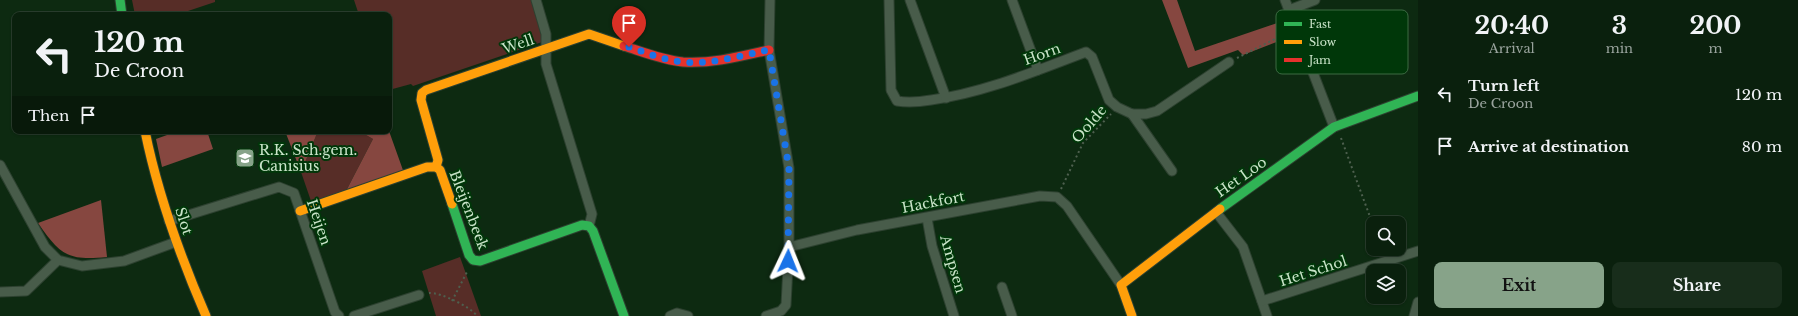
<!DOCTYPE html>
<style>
:root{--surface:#0a200d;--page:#182d1b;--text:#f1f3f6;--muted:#99a39d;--line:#2a3e2e;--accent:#87a389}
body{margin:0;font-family:"Libre Baskerville",serif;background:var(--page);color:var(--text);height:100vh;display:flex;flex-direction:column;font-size:15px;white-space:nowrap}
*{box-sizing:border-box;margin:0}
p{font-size:13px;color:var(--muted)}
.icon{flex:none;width:22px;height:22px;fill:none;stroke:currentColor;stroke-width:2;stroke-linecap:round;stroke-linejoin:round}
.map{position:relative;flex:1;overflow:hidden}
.sheet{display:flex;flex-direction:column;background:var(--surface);width:380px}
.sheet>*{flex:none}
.guide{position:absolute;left:12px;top:12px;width:380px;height:122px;border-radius:8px;box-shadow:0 1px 3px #0004,0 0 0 1px var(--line);background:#0a200d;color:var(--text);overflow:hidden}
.fabs{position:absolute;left:1366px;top:216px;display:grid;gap:8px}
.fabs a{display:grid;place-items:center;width:40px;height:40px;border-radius:8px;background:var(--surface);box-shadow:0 1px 3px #0004,0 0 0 1px var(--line);font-size:20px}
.pin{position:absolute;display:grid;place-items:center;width:34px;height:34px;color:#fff;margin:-41px -17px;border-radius:50% 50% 50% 0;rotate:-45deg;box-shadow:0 0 4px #0007}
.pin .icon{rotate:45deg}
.me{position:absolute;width:44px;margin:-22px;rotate:2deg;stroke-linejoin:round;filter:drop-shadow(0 0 3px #0008)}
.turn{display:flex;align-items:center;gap:14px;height:84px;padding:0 16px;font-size:18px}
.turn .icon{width:52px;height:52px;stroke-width:2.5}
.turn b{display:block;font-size:28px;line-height:34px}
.then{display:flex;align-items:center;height:38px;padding:0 16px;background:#0003;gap:8px;font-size:15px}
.eta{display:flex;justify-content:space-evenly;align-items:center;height:68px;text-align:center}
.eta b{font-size:24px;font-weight:700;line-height:28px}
.cta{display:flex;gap:8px;margin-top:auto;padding:8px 16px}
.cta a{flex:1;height:46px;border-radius:8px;background:var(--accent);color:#111;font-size:16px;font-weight:700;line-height:46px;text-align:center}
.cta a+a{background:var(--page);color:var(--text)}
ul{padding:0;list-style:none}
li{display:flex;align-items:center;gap:12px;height:52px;padding:0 16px}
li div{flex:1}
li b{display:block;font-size:15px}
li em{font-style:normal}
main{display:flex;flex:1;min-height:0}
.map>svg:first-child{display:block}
.green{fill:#572d27}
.forest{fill:#864740}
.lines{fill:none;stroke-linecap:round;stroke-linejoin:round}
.street-casing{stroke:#2d4130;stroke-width:11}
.fast-casing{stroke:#2d4130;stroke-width:11}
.slow-casing{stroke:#2d4130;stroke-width:11}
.jam-casing{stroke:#2d4130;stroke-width:11}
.path{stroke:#4e604f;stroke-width:2;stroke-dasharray:2 3;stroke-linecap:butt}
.street{stroke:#485c4a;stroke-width:9}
.fast{stroke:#30b455;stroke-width:9}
.slow{stroke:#ff9f0a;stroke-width:9}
.jam{stroke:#e5322d;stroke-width:9}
.route{stroke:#1a73e8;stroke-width:7;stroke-dasharray:0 12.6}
.labels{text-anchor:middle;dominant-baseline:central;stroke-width:4;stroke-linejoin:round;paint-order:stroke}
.street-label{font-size:14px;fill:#c9e4c9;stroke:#003709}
.poi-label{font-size:14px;fill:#c9e4c9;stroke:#003709;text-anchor:start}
.key{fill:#003709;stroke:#3c6b43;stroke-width:1}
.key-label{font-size:11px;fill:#c9e4c9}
</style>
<main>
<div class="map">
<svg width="1418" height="316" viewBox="0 0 1418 316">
<rect width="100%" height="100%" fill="#0d2a11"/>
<g class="green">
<polygon points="132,0 215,0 215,2 176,15 135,15"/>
<polygon points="354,0 534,0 542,28 542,42 413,86 411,84 389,90 389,15 359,15"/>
<polygon points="318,131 359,131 373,139 345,193 312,204 301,172"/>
<polygon points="460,257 481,316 436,316 422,271"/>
</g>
<g class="forest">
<polygon points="1162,0 1177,0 1195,51 1286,20 1292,36 1243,55 1238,50 1188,68"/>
<polygon points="178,131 207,131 213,149 162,167 156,139"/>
<polygon points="285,131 318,131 301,172"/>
<polygon points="359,131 389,131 404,173 345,193 373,139"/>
<path d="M101 200 107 257C68 261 60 255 38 223Z"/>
</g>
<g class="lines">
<g class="street-casing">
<g id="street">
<polyline points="536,0 546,34 546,64 592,214 589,226"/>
<path d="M889 0 891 90 897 101C909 103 919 102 931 100 984 93 1035 71 1086 52L1092 57 1109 100 1117 107 1132 114"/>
<polyline points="910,0 946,98"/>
<polyline points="1012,0 1038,70"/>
<polyline points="1285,0 1334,127"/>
<polyline points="1289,10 1315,0"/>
<polyline points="0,165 45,247 58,260 82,266 124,261 176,242"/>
<polyline points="1172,171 1132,114 1146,114 1157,111 1229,62"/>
<polyline points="1216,212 1243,247 1267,316"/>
<polyline points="927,218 932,246 954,316"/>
<polyline points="169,221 279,187 294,193 335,312 339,316"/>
<polyline points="789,247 857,230 1040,196 1057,197 1067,206 1121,285"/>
<polyline points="1002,287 1012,316"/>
<polyline points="0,292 26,291 58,260"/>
<polyline points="1262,301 1418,251"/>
<polyline points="354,316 419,295"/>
<polyline points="670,316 677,313 688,316"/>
<polyline points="766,316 781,311 786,305 789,247 789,168 769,50 770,0"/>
<polyline points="1414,316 1418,302"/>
</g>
</g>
<g class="fast-casing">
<g id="fast">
<polyline points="120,0 122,15"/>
<polyline points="452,204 469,255 473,260 480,261 582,225 589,226 593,231 624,316"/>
<polyline points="1220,209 1334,127 1418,96"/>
</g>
</g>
<g class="slow-casing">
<g id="slow">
<path d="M145 131C158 195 180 256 206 316"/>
<polyline points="436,167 438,160 421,100 422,93 426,90 589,34 624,46"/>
<polyline points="300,211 427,167 436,167 440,170 452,204"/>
<polyline points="1132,316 1121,285 1220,209"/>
</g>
</g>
<g class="jam-casing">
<path id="jam" d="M624 46C643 52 663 60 683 62 712 64 742 56 769 50"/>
</g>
<g class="path">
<polyline points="1237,58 1287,33"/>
<polyline points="1341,138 1373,225"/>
<polyline points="1061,189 1083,143 1111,114"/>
<path d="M429 293C440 292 471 307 477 316"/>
<polyline points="452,301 468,270"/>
</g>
<use href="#street" class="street"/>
<use href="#fast" class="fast"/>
<use href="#slow" class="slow"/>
<use href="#jam" class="jam"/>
</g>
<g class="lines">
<path class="route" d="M629 47C647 53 664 60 683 62 711 65 741 55 769 50L789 168 788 261"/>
</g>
<defs>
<g id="school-square" transform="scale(1)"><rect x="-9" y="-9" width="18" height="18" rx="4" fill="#87a389" stroke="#003709"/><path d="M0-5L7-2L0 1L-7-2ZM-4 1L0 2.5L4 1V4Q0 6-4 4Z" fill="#fff"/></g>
</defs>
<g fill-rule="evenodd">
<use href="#school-square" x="245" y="158"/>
</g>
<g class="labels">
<g class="street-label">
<text transform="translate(518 44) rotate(-19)">Well</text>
<text transform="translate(1042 54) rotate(-20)">Horn</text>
<text transform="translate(1089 124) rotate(-49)">Oolde</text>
<text transform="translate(1241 177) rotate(-35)">Het Loo</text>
<text transform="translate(933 202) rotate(-11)">Hackfort</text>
<text transform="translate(469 210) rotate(69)">Bleijenbeek</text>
<text transform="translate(184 221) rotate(72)">Slot</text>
<text transform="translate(319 222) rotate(71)">Heijen</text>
<text transform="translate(953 264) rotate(74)">Ampsen</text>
<text transform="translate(1313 271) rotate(-18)">Het Schol</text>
</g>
<g class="poi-label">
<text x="259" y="150">R.K. Sch.gem.<tspan x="259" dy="16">Canisius</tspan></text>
</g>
</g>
<rect x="1276" y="10" width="132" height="64" rx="6" class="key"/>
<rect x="1284" y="22" width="18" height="4" fill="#30b455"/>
<rect x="1284" y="40" width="18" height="4" fill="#ff9f0a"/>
<rect x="1284" y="58" width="18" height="4" fill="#e5322d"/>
<g class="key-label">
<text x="1309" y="28">Fast</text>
<text x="1309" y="46">Slow</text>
<text x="1309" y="64">Jam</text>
</g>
</svg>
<div class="fabs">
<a><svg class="icon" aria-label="search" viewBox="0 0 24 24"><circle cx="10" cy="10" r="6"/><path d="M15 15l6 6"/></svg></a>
<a><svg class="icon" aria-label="layers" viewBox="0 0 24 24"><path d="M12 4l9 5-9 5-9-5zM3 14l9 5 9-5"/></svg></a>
</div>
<div class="pin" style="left:629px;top:47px;background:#d93025"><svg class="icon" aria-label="arrive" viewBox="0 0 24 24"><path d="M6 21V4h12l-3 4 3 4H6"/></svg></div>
<svg class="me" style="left:788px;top:261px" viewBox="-20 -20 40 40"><path d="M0-17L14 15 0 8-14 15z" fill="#1a73e8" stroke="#fff" stroke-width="4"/></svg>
<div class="guide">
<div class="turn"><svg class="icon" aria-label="left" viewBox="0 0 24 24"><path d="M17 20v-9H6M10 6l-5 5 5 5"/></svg><div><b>120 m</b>De Croon</div></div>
<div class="then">Then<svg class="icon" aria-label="arrive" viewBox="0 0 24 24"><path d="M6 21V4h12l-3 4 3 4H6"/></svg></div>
</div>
</div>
<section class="sheet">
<div class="eta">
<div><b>20:40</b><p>Arrival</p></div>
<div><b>3</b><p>min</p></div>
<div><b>200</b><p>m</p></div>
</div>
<ul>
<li><svg class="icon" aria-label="left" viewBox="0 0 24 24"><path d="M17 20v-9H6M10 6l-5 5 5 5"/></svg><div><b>Turn left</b><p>De Croon</p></div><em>120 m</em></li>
<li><svg class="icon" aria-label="arrive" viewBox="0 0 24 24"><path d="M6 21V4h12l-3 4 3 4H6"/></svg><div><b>Arrive at destination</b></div><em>80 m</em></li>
</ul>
<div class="cta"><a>Exit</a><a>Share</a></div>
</section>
</main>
